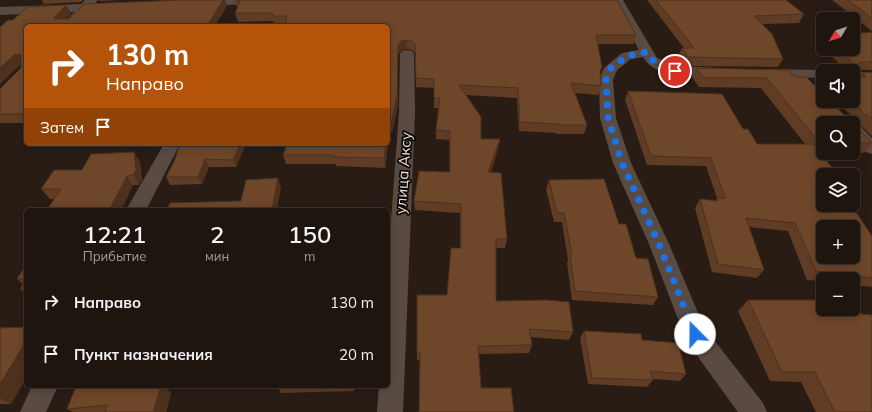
<!DOCTYPE html>
<html lang="ru">
<meta charset="utf-8">
<style>
:root{--surface:#1f150f;--page:#271e18;--text:#f1f3f6;--muted:#a19f9e;--line:#3c342f}
body{margin:0;font-family:Mulish,sans-serif;background:var(--page);color:var(--text);height:100vh;display:flex;flex-direction:column;font-size:15px;white-space:nowrap}
*{box-sizing:border-box;margin:0}
p{font-size:13px;color:var(--muted)}
.icon{flex:none;width:22px;height:22px;fill:none;stroke:currentColor;stroke-width:2;stroke-linecap:round;stroke-linejoin:round}
.map{position:relative;flex:1;overflow:hidden}
.details{position:absolute;left:24px;top:208px;width:366px;height:180px;display:flex;flex-direction:column;background:var(--surface);border-radius:6px;box-shadow:0 2px 10px #0003,0 0 0 1px var(--line)}
.details>*{flex:none}
.banner{position:absolute;left:24px;top:24px;width:366px;height:122px;border-radius:6px;box-shadow:0 2px 10px #0003,0 0 0 1px var(--line);background:#b45309;color:#fff;overflow:hidden}
.needle{width:26px;rotate:231deg}
.controls{position:absolute;left:816px;top:12px;display:grid;gap:8px}
.controls a{display:grid;place-items:center;width:44px;height:44px;border-radius:6px;background:var(--surface);box-shadow:0 2px 10px #0003,0 0 0 1px var(--line);font-size:20px}
.pin{position:absolute;display:grid;place-items:center;width:34px;height:34px;color:#fff;margin:-17px;border:2px solid #fff;border-radius:50%;box-shadow:0 1px 4px #0007}
.me{position:absolute;width:44px;margin:-22px;rotate:338deg;stroke-linejoin:round;filter:drop-shadow(0 0 3px #0008)}
.turn{display:flex;align-items:center;gap:14px;height:84px;padding:0 16px;font-size:18px}
.turn .icon{width:52px;height:52px;stroke-width:2.5}
.turn b{display:block;font-size:28px;line-height:34px}
.then{display:flex;align-items:center;height:38px;padding:0 16px;background:#0003;gap:8px;font-size:15px}
.eta{display:flex;justify-content:space-evenly;align-items:center;height:68px;text-align:center}
.eta b{font-size:24px;font-weight:600;line-height:28px}
ul{padding:0;list-style:none}
li{display:flex;align-items:center;gap:12px;height:52px;padding:0 16px}
li div{flex:1}
li b{display:block;font-size:15px}
li em{font-style:normal}
.map>svg:first-child{display:block}
.lines{fill:none;stroke-linecap:round;stroke-linejoin:round}
.street{fill:#5a4b42;fill-rule:evenodd}
.secondary{fill:#5a4b42;fill-rule:evenodd}
.wall{fill:#5f3c23}
.shaded-wall{fill:#4d311d}
.building{fill:#6e4629;stroke:#4d311d;fill-rule:evenodd}
.route{stroke:#1a73e8;stroke-width:7;stroke-dasharray:0 12.6}
.labels{text-anchor:middle;dominant-baseline:central;stroke-width:3.5;stroke-linejoin:round;paint-order:stroke}
.street-label{font-size:15px;fill:#eae1db;stroke:#0d0805}
</style>
<div class="map">
<svg width="872" height="412" viewBox="0 0 872 412">
<rect width="100%" height="100%" fill="#291c14"/>
<g class="lines">
<g class="street">
<polygon points="85,0 98,0 74,26 61,26"/>
<path d="M611 0H623L657 58 676 66 720 68 725 69 727 72 725 75 720 76C697 77 656 80 643 57L631 59 617 70 613 80 616 118 631 163 669 244 704 327 763 403 767 412H738L687 342 649 244 613 163 600 118 599 80 604 68 622 53 639 50Z"/>
<polygon points="407,50 412,51 414,54 415,112 403,412 377,412 379,386 388,386 388,262 399,112 400,54 402,51"/>
<polygon points="764,69 823,70 828,71 823,71 823,78 759,76 757,73 759,70"/>
<rect x="853" y="72" width="19" height="8"/>
<polygon points="853,124 859,125 872,138 872,154 866,152 853,139"/>
<polygon points="164,144 180,144 146,210 126,210"/>
<polygon points="32,386 58,386 46,412 20,412"/>
</g>
<g class="secondary">
<polygon points="191,0 252,0 250,3 245,4 196,7 191,6 189,3"/>
<polygon points="110,3 115,4 117,7 115,10 0,15 0,7"/>
</g>
</g>
<g class="wall">
<polygon points="42,0 83,0 81,2 44,4"/>
<polygon points="99,0 120,0 99,1"/>
<polygon points="234,0 617,0 636,35 634,44 597,44 602,67 600,72 601,86 598,95 575,93 587,125 584,134 557,134 556,133 519,131 517,98 465,95 481,139 500,139 498,149 491,172 507,239 505,248 496,248 496,301 573,332 569,340 530,337 532,345 529,353 479,354 481,388 514,412 420,360 417,360 417,352 447,295 460,248 460,213 415,210 414,201 450,172 449,140 436,139 436,130 439,108 434,108 434,88 416,87 415,53 412,50 407,49 402,50 398,54 398,105 392,132 390,132 385,168 336,166 335,164 286,164 283,155 388,144 388,26 274,24 273,21 238,22 235,13 238,7 236,6"/>
<polygon points="647,0 786,0 804,14 799,23 762,24 783,59 778,67 685,66 678,56 682,48 684,48"/>
<polygon points="832,0 872,0 872,31"/>
<polygon points="66,5 71,13 66,19 227,6 26,26 26,123 0,123 0,89 21,68 21,63 0,84 0,27 13,20"/>
<polygon points="872,32 872,70 857,70 853,75 853,71 846,71 825,49 853,49"/>
<polygon points="696,68 791,75 798,77 844,115 851,115 836,101 853,101 859,77 862,73 872,72 872,136 859,124 860,131 872,143 872,144 864,153 853,152 853,123 823,123 823,151 819,151 834,170 831,175 872,236 872,287 853,285 853,279 823,279 823,281 807,280 788,231 749,227 764,270 757,278 712,272 695,208 700,199 715,201 717,198 706,166 647,165 625,100 628,91 743,129 757,144 805,144 761,88 699,87 692,77"/>
<polygon points="180,144 246,144 236,167 209,167 202,184 170,185 166,177 174,162"/>
<polygon points="140,162 142,180 139,185 133,185 121,210 47,210 55,199 50,199 41,189 82,170"/>
<polygon points="549,180 619,224 636,258 658,297 653,305 572,300 567,263 568,260 562,222 554,222 546,189"/>
<polygon points="26,265 26,294 20,289 23,284 17,279"/>
<polygon points="748,300 872,412 816,412 801,382 770,381 738,311"/>
<polygon points="26,327 26,378 11,404 0,404 0,328"/>
<polygon points="584,331 642,340 686,374 680,381 652,379 653,380 647,387 588,384 580,338"/>
<polygon points="76,386 163,386 171,393 166,412 73,412 67,409"/>
<polygon points="277,386 354,386 354,391 281,393"/>
</g>
<g class="shaded-wall">
<polygon points="223,0 225,0 227,6 215,26 207,26"/>
<polygon points="66,5 71,13 59,26 54,18"/>
<polygon points="406,40 407,49 402,50 398,54 398,105 392,132 391,123 398,45 401,41"/>
<polygon points="20,54 26,63 21,64 0,84 0,68 14,55"/>
<polygon points="389,123 390,132 385,168 384,158 386,144 388,144 388,131"/>
<polygon points="500,139 498,149 487,181 488,172"/>
<polygon points="240,144 246,144 236,167 233,160"/>
<polygon points="134,152 140,162 142,180 139,185 133,175"/>
<polygon points="205,159 209,167 202,184 198,177"/>
<polygon points="127,176 133,185 121,210 109,210"/>
<polygon points="278,178 281,187 277,210 272,210"/>
<polygon points="26,341 26,378 11,404 0,398 0,384"/>
<polygon points="150,386 163,386 171,393 166,412 153,412"/>
</g>
<g class="building">
<polygon points="181,0 223,0 207,26 26,26 26,112 24,114 0,114 0,89 21,68 21,55 20,54 14,55 0,68 0,27 8,20 13,20 27,7 66,5 54,18 56,19 69,19 84,4"/>
<polygon points="239,0 617,0 636,35 596,35 602,67 600,71 601,86 571,83 587,125 559,125 558,124 520,122 518,88 459,85 481,117 481,139 500,139 488,172 501,173 507,239 496,239 496,301 546,300 569,302 573,332 529,329 532,345 478,346 481,388 511,388 514,412 419,412 420,352 417,352 417,295 447,295 451,248 461,248 461,204 414,201 419,171 450,172 450,131 436,130 440,98 434,98 434,79 416,78 415,44 412,41 406,40 401,41 398,45 397,95 391,123 389,123 388,131 388,26 285,26 287,16 272,16 273,13 235,13 240,1"/>
<polygon points="656,0 786,0 804,14 754,16 772,34 783,59 688,57 682,48 694,48"/>
<polygon points="848,0 872,0 872,18"/>
<polygon points="872,32 872,62 859,62 858,69 839,49 853,49 853,34"/>
<polygon points="696,68 789,70 791,75 795,75 798,77 806,77 823,94 823,101 830,101 844,115 859,115 860,131 872,143 853,143 853,123 823,123 823,142 818,141 767,78 704,78"/>
<polygon points="872,72 872,119 867,115 863,114 861,109 853,101 853,77 866,77 862,73"/>
<path d="M628 91 722 94 743 129H748L757 144H813L834 170H828L831 175H823V205H851L872 236V278L816 271 795 223 746 218 764 270 718 264 700 199 718 201 717 198H725L711 158 651 156ZM823 227H853V257H823Z"/>
<polygon points="180,144 240,144 233,160 205,159 198,177 166,177 174,162"/>
<polygon points="287,144 386,144 384,158 334,157 334,155 283,155"/>
<polygon points="134,152 136,170 133,175 127,176 109,210 47,210 61,189 41,189 54,170 82,170 91,154"/>
<polygon points="278,178 272,210 167,210 170,203 241,201 246,180"/>
<polygon points="604,179 619,224 626,224 636,258 648,259 658,297 575,291 570,254 572,254 564,213 557,213 549,180"/>
<polygon points="26,265 26,279 17,279"/>
<polygon points="26,280 26,289 20,289"/>
<polygon points="748,300 823,300 823,309 853,309 853,301 854,301 861,314 872,315 872,412 835,412 815,372 782,372"/>
<polygon points="26,327 26,341 0,384 0,328"/>
<polygon points="584,331 641,334 642,340 678,343 686,374 650,371 653,380 592,378"/>
<polygon points="76,386 161,386 153,412 105,412 107,405 67,409"/>
</g>
<g class="lines">
<path class="route" d="M675 71C661 67 654 65 647 52L627 56 611 68 606 80 608 118 622 163 659 244 695 334"/>
</g>
<g class="labels">
<g class="street-label">
<text transform="translate(403 173) rotate(-86)">улица Аксу</text>
</g>
</g>
</svg>
<div class="controls">
<a><svg class="needle" viewBox="-14 -14 28 28"><path d="M0-13l5 13h-10z" fill="#e53935"/><path d="M0 13l5-13h-10z" fill="#a19f9e"/></svg></a>
<a><svg class="icon" aria-label="sound" viewBox="0 0 24 24"><path d="M4 9h4l5-4v14l-5-4H4zM17 9q2 3 0 6"/></svg></a>
<a><svg class="icon" aria-label="search" viewBox="0 0 24 24"><circle cx="10" cy="10" r="6"/><path d="M15 15l6 6"/></svg></a>
<a><svg class="icon" aria-label="layers" viewBox="0 0 24 24"><path d="M12 4l9 5-9 5-9-5zM3 14l9 5 9-5"/></svg></a>
<a>+</a>
<a>−</a>
</div>
<div class="pin" style="left:675px;top:71px;background:#d93025"><svg class="icon" aria-label="arrive" viewBox="0 0 24 24"><path d="M6 21V4h12l-3 4 3 4H6"/></svg></div>
<svg class="me" style="left:695px;top:334px" viewBox="-20 -20 40 40"><circle r="19" fill="#fff"/><path d="M0-13L10 11 0 6-10 11z" fill="#1a73e8"/></svg>
<div class="banner">
<div class="turn"><svg class="icon" aria-label="right" viewBox="0 0 24 24"><path d="M7 20v-9h11M14 6l5 5-5 5"/></svg><div><b>130 m</b>Направо</div></div>
<div class="then">Затем<svg class="icon" aria-label="arrive" viewBox="0 0 24 24"><path d="M6 21V4h12l-3 4 3 4H6"/></svg></div>
</div>
<section class="details">
<div class="eta">
<div><b>12:21</b><p>Прибытие</p></div>
<div><b>2</b><p>мин</p></div>
<div><b>150</b><p>m</p></div>
</div>
<ul>
<li><svg class="icon" aria-label="right" viewBox="0 0 24 24"><path d="M7 20v-9h11M14 6l5 5-5 5"/></svg><div><b>Направо</b></div><em>130 m</em></li>
<li><svg class="icon" aria-label="arrive" viewBox="0 0 24 24"><path d="M6 21V4h12l-3 4 3 4H6"/></svg><div><b>Пункт назначения</b></div><em>20 m</em></li>
</ul>
</section>
</div>
